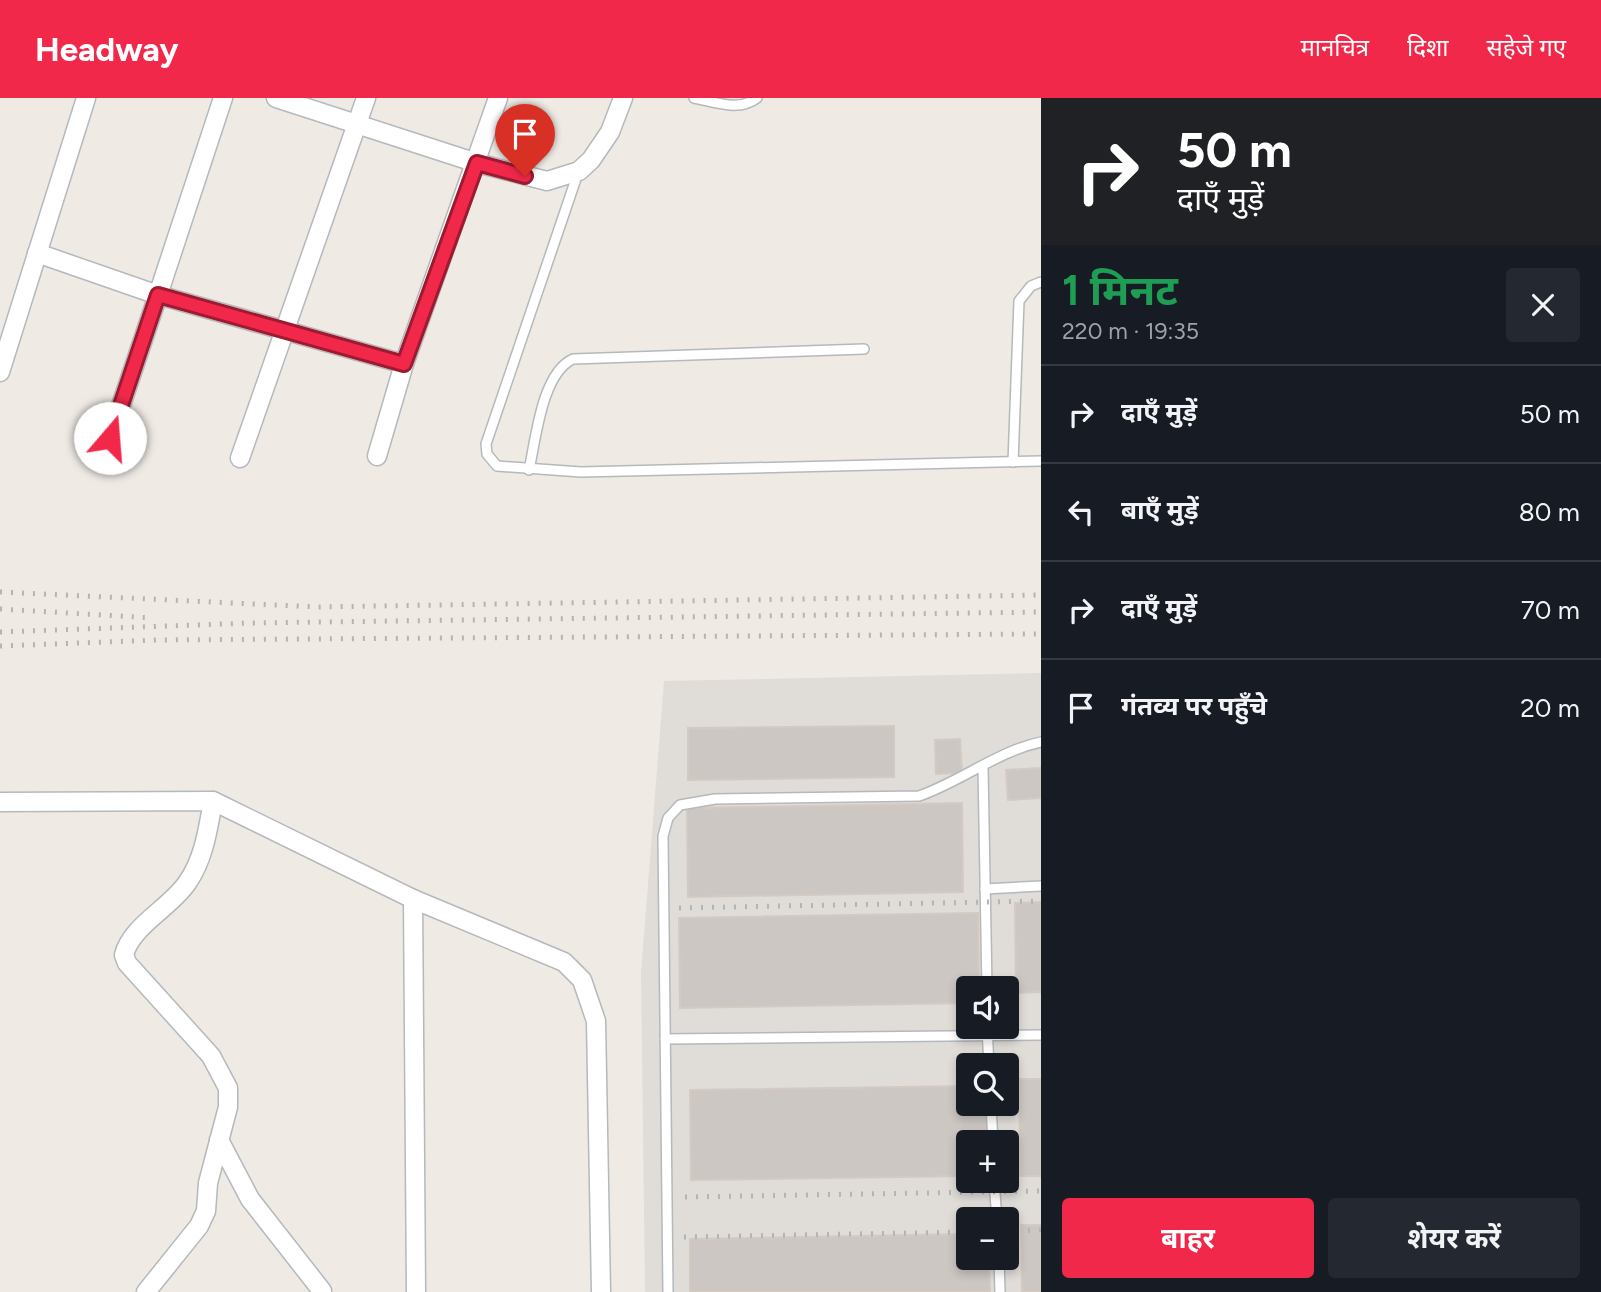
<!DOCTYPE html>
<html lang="hi">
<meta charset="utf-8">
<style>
:root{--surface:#171b24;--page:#242831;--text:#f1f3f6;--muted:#9ea1a6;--line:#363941;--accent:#f1284a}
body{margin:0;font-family:Figtree,"Noto Sans Devanagari",sans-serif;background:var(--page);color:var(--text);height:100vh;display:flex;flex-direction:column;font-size:26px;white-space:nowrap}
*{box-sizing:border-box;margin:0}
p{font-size:23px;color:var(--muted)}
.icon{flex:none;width:38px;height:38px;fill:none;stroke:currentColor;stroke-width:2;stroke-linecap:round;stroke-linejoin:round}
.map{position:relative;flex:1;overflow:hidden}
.side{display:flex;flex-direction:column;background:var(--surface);width:560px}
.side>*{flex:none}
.top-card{background:#202124;color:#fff;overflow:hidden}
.tools{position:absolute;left:956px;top:878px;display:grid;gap:14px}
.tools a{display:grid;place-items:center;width:63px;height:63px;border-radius:7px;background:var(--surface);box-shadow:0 4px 10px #0003;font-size:35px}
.pin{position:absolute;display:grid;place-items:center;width:60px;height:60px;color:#fff;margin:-72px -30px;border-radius:50% 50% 50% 0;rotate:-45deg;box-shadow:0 0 7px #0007}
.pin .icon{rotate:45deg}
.me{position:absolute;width:77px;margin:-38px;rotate:18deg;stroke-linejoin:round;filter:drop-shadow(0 0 5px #0008)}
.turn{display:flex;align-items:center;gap:24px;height:147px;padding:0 21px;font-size:32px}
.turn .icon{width:91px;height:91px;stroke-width:2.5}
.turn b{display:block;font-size:49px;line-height:60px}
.round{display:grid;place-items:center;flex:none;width:74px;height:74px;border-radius:7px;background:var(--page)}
.overview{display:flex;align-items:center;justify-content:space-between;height:119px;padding:0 21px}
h1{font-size:42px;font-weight:700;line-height:52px;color:#1e9e55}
.primary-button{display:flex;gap:14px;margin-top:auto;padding:14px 21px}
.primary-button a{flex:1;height:80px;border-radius:7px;background:var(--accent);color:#fff;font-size:28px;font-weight:700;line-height:80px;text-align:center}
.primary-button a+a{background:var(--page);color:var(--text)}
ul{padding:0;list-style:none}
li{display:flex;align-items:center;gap:21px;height:98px;padding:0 21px;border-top:2px solid var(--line)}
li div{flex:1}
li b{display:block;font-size:26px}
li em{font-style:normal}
header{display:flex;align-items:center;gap:42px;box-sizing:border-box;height:98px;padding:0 35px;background:var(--accent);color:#fff}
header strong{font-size:33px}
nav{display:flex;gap:38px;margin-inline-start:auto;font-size:24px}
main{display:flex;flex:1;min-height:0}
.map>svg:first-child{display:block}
.industrial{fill:#e0dcd8;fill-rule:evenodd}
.building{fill:#ccc7c3;stroke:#d4cac2;stroke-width:2}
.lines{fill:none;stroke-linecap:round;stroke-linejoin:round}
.lane-casing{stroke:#b4b9bc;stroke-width:12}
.street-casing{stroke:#b4b9bc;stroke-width:21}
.lane{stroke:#fff;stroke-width:9}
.street{stroke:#fff;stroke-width:18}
.rail{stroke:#b3b4b5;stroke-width:5;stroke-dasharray:2 9;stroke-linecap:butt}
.route-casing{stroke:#9d1a30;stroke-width:18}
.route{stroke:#f1284a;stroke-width:12}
</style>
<header>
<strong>Headway</strong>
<nav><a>मानचित्र</a><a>दिशा</a><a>सहेजे गए</a></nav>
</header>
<main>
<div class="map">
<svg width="1041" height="1194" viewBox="0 0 1041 1194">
<rect width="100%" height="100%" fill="#efeae4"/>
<path class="industrial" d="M1041 575V1194H645L641 875 664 583ZM968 891H1006V929H968ZM968 968H1006V1006H968ZM968 1045H1006V1083H968ZM968 1122H1006V1160H968Z"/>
<g class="building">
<polygon points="894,628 894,679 688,682 688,630"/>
<polygon points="960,641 962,675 936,676 935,642"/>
<polygon points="1041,670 1041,700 1008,702 1006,672"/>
<polygon points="962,705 963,794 688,799 687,710"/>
<polygon points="1041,804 1041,894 1016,895 1015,805"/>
<polygon points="978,815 979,891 968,891 968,905 680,910 679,820"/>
<polygon points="1019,981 1041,981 1041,1078 1020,1078"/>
<polygon points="968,988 968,1006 989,1006 990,1045 968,1045 968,1078 691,1082 690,992"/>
<polygon points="1021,1127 1041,1127 1041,1194 1022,1194"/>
<polygon points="968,1136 968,1160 989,1160 990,1194 690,1194 690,1141"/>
</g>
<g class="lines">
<g class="lane-casing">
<g id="lane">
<path d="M694 0C715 4 739 14 757 0"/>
<polyline points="578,75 486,346 487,356 497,368 581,374 1041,363"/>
<polyline points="1013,364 1019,203 1031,188 1041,184"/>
<path d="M529 372C536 340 542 275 573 261L864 251"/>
<polyline points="983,670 987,891"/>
<polyline points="985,791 1041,788"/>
<polyline points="987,929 989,968"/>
<polyline points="665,941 1041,937"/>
<polyline points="991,1006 993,1045"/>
<polyline points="994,1083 997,1122"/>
<polyline points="999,1160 1000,1194"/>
<path d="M668 1194 663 738 668 720 680 707 715 701 919 698C960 684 998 653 1041 644"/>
</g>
</g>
<g class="street-casing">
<g id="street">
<polyline points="276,0 477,65 547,83 579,73 591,62 610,34 623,0"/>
<polyline points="37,155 158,197 223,0"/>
<polyline points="0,274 86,0"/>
<polyline points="377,358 404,266"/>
<polyline points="240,360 366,0"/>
<polyline points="102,364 158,197 404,266 498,0"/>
<polyline points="0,704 213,703 413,801 564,864 582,882 596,923 601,1194"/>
<polyline points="413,801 416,1194"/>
<polyline points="219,1042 250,1101 322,1193"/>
<path d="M146 1194 199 1128 206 1113 208 1085 228 1009V990L211 958 127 865 124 857C131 828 170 810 187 785 204 761 208 731 213 703"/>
</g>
</g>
<use href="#lane" class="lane"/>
<use href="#street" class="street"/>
<g class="rail">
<polyline points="0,494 318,509 1041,497"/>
<polyline points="0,511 153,520"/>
<polyline points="0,534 251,525 1041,514"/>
<polyline points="0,548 157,542 1041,536"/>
<polyline points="679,810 1041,803"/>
<polyline points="685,1099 1041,1093"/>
<polyline points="1006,1133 1041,1132"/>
<polyline points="684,1139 968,1134"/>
</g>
</g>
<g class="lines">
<g class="route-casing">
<polyline id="route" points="110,340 158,197 404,266 477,65 525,78"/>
</g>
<use href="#route" class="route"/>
</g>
</svg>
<div class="tools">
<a><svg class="icon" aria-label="sound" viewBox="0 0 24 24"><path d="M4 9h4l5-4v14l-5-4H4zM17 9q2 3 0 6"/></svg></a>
<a><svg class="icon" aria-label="search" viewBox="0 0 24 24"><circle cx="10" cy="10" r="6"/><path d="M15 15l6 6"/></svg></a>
<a>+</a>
<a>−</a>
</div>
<div class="pin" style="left:525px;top:78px;background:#d93025"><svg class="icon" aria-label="arrive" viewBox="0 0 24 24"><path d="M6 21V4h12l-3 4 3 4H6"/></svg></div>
<svg class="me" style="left:110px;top:340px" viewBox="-20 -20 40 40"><circle r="19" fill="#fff"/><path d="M0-13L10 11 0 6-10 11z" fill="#f1284a"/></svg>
</div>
<section class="side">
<div class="top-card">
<div class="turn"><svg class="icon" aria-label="right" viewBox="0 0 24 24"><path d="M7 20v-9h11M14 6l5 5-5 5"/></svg><div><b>50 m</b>दाएँ मुड़ें</div></div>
</div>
<div class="overview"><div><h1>1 मिनट</h1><p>220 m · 19:35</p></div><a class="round"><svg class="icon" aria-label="close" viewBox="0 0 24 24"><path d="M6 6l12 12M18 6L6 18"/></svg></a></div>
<ul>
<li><svg class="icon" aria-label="right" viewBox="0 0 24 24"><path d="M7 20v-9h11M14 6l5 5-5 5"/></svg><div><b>दाएँ मुड़ें</b></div><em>50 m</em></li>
<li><svg class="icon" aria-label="left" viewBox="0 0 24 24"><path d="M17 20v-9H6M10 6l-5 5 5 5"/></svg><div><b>बाएँ मुड़ें</b></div><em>80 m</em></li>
<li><svg class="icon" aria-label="right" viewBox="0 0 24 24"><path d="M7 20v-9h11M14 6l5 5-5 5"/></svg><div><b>दाएँ मुड़ें</b></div><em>70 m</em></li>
<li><svg class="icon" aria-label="arrive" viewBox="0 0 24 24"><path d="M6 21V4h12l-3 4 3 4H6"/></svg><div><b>गंतव्य पर पहुँचे</b></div><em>20 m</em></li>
</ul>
<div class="primary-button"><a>बाहर</a><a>शेयर करें</a></div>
</section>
</main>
